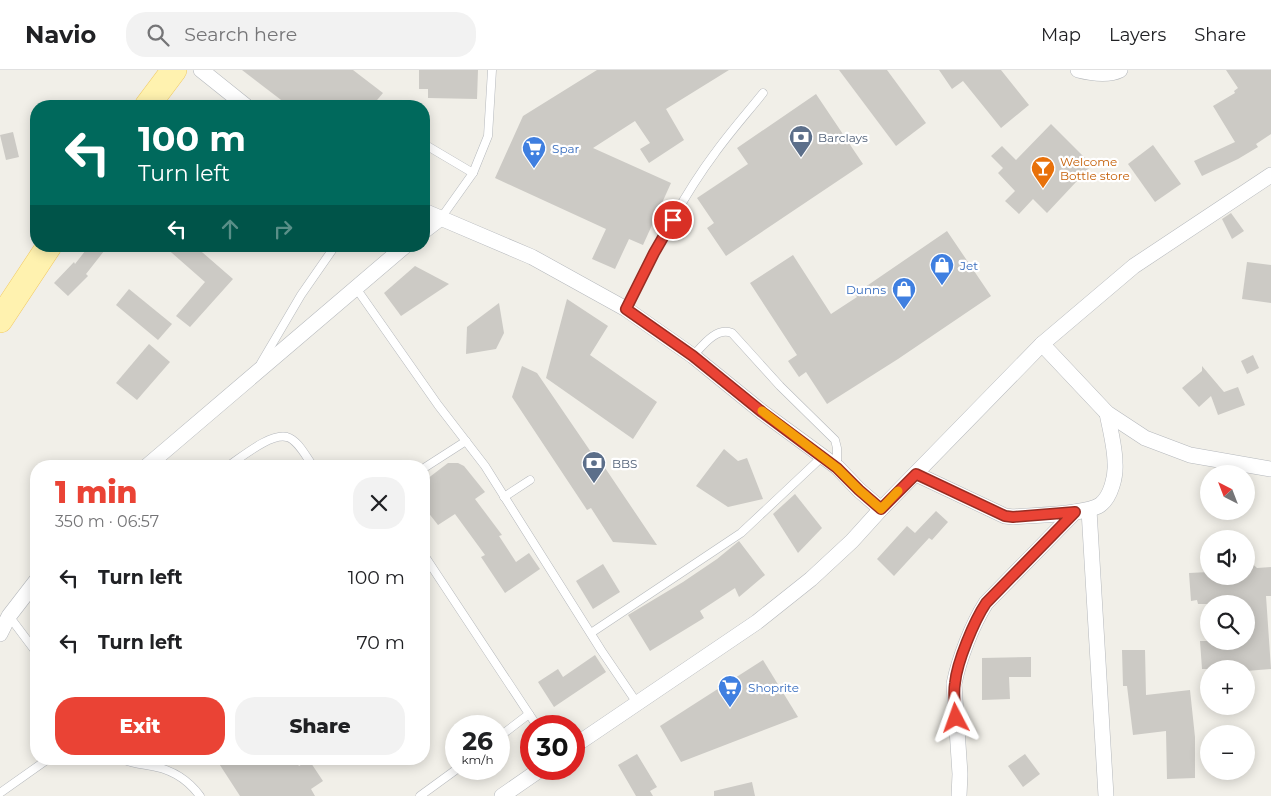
<!DOCTYPE html>
<meta charset="utf-8">
<style>
:root{--surface:#fff;--page:#f2f2f2;--text:#202124;--muted:#757577;--line:#e0e0e0;--accent:#ea4335}
body{margin:0;font-family:Montserrat,sans-serif;background:var(--page);color:var(--text);height:100vh;display:flex;flex-direction:column;font-size:19px;white-space:nowrap}
*{box-sizing:border-box;margin:0}
p{font-size:16px;color:var(--muted)}
.icon{flex:none;width:28px;height:28px;fill:none;stroke:currentColor;stroke-width:2;stroke-linecap:round;stroke-linejoin:round}
.map{position:relative;flex:1;overflow:hidden}
.side{position:absolute;left:30px;top:390px;width:400px;height:305px;display:flex;flex-direction:column;background:var(--surface);border-radius:20px;box-shadow:0 2px 12px #0003}
.side>*{flex:none}
.top-card{position:absolute;left:30px;top:30px;width:400px;height:152px;border-radius:20px;box-shadow:0 2px 12px #0003;background:#00695c;color:#fff;overflow:hidden}
.needle{width:32px;rotate:318deg}
.tools{position:absolute;left:1200px;top:395px;display:grid;gap:10px}
.tools a{display:grid;place-items:center;width:55px;height:55px;border-radius:50%;background:var(--surface);box-shadow:0 2px 12px #0003;font-size:25px}
.speed{position:absolute;left:445px;top:645px;display:flex;gap:10px;font-size:25px;font-weight:700;text-align:center}
.speed>*{display:grid;place-content:center;width:65px;height:65px;border-radius:50%;background:var(--surface);box-shadow:0 2px 12px #0003;line-height:1}
.speed small{font-size:12px;font-weight:400}
.speed .limit{border:8px solid #d22;background:#fff;color:#111}
.pin{position:absolute;display:grid;place-items:center;width:42px;height:42px;color:#fff;margin:-21px;border:2px solid #fff;border-radius:50%;box-shadow:0 1px 5px #0007}
.me{position:absolute;width:55px;margin:-28px;rotate:356deg;stroke-linejoin:round;filter:drop-shadow(0 0 4px #0008)}
.turn{display:flex;align-items:center;gap:18px;height:105px;padding:0 25px;font-size:22px}
.turn .icon{width:65px;height:65px;stroke-width:2.5}
.turn b{display:block;font-size:35px;line-height:42px}
.lanes{display:flex;align-items:center;height:48px;padding:0 25px;background:#0003;justify-content:center;gap:25px;direction:ltr}
.lanes .off{opacity:.35}
.round{display:grid;place-items:center;flex:none;width:52px;height:52px;border-radius:20px;background:var(--page)}
.overview{display:flex;align-items:center;justify-content:space-between;height:85px;padding:0 25px}
h1{font-size:30px;font-weight:800;line-height:38px;color:var(--accent)}
.button{display:flex;gap:10px;margin-top:auto;padding:10px 25px}
.button a{flex:1;height:58px;border-radius:20px;background:var(--accent);color:#fff;font-size:20px;font-weight:800;line-height:58px;text-align:center}
.button a+a{background:var(--page);color:var(--text)}
ul{padding:0;list-style:none}
li{display:flex;align-items:center;gap:15px;height:65px;padding:0 25px}
li div{flex:1}
li b{display:block;font-size:19px}
li em{font-style:normal}
header{display:flex;align-items:center;gap:30px;box-sizing:border-box;height:70px;padding:0 25px;background:var(--surface);border-bottom:1px solid var(--line)}
header strong{font-size:24px}
nav{display:flex;gap:28px;margin-inline-start:auto;font-size:18px}
.search{width:350px;height:45px;background:var(--page);display:flex;align-items:center;gap:12px;box-sizing:border-box;padding:0 18px;border-radius:20px;color:var(--muted);font-size:19px}
.map>svg:first-child{display:block}
.building{fill:#cccac5}
.lines{fill:none;stroke-linecap:round;stroke-linejoin:round}
.lane-casing{stroke:#b5b8bc;stroke-width:9}
.street-casing{stroke:#b5b8bc;stroke-width:16}
.primary-casing{stroke:#f2c960;stroke-width:26}
.lane{stroke:#fff;stroke-width:8}
.street{stroke:#fff;stroke-width:15}
.primary{stroke:#fff2af;stroke-width:25}
.route-casing{stroke:#982c22;stroke-width:12}
.route{stroke:#ea4335;stroke-width:9}
.slow{stroke:#f59e0b;stroke-width:9}
.labels{text-anchor:middle;dominant-baseline:central;stroke-width:4.5;stroke-linejoin:round;paint-order:stroke}
.service-label{font-size:12px;fill:#4e5e75;stroke:#fff;text-anchor:start}
.shop-label{font-size:12px;fill:#366cbe;stroke:#fff;text-anchor:start}
.food-label{font-size:12px;fill:#c56008;stroke:#fff;text-anchor:start}
</style>
<header>
<strong>Navio</strong>
<div class="search"><svg class="icon" aria-label="search" viewBox="0 0 24 24"><circle cx="10" cy="10" r="6"/><path d="M15 15l6 6"/></svg>Search here</div>
<nav><a>Map</a><a>Layers</a><a>Share</a></nav>
</header>
<div class="map">
<svg width="1271" height="726" viewBox="0 0 1271 726">
<rect width="100%" height="100%" fill="#f1efe8"/>
<g class="building">
<polygon points="242,0 353,0 383,23 372,36 289,36"/>
<polygon points="419,0 478,0 477,29 428,28 428,19 419,19"/>
<polygon points="597,0 729,0 666,39 684,70 649,93 640,79 650,73 635,51 593,78 671,113 643,175 629,169 615,199 592,189 606,159 495,108 523,46"/>
<polygon points="839,0 887,0 926,53 896,76"/>
<polygon points="939,0 1001,0 1029,35 1001,58 963,11 952,19"/>
<polygon points="1226,0 1271,0 1271,64 1256,74 1258,77 1238,89 1202,106 1194,91 1235,72 1213,36 1235,23 1234,21 1238,18"/>
<polygon points="816,24 863,94 726,186 707,158 714,153 697,128 748,94 737,78"/>
<polygon points="1051,54 1092,95 1047,143 1033,129 1019,144 1005,131 1015,121 998,103 1003,98 991,86 1002,76 1016,90"/>
<polygon points="13,62 19,87 6,90 0,65"/>
<polygon points="1153,75 1181,114 1155,132 1128,94"/>
<polygon points="1231,143 1244,161 1232,169 1222,149"/>
<polygon points="947,161 991,226 898,289 827,334 806,302 799,307 788,291 797,285 750,213 793,185 831,244 857,227 855,224"/>
<polygon points="89,176 108,176 86,204 88,206 68,226 54,213 74,192 75,194"/>
<polygon points="164,176 195,176 233,209 190,257 176,246 205,212"/>
<polygon points="1247,192 1271,195 1271,233 1242,229"/>
<polygon points="415,196 449,214 401,246 384,223"/>
<polygon points="129,219 172,254 158,270 116,235"/>
<polygon points="567,229 608,256 590,285 657,332 633,369 546,308"/>
<polygon points="499,233 504,263 496,279 466,284 467,257"/>
<polygon points="149,274 170,292 137,330 116,313"/>
<polygon points="1253,285 1259,298 1247,304 1241,291"/>
<polygon points="522,296 537,303 593,385 595,383 657,475 613,472 591,438 587,440 512,327"/>
<polygon points="1202,296 1224,322 1238,317 1245,335 1218,345 1211,326 1199,337 1182,318 1202,301"/>
<polygon points="724,379 738,391 747,388 763,429 728,437 696,416"/>
<polygon points="448,393 458,393 464,396 485,422 475,429 502,465 499,466 516,492 529,483 540,499 505,523 481,487 485,485 455,444 438,455 427,441 427,409"/>
<polygon points="795,424 822,458 798,483 773,444"/>
<polygon points="936,441 948,452 932,470 929,468 894,506 877,489 907,456 915,463"/>
<polygon points="739,471 765,505 739,527 735,518 700,541 704,548 650,581 628,545 683,512 717,489"/>
<polygon points="1246,488 1257,498 1271,497 1271,526 1266,526 1271,599 1246,601 1246,599 1202,599 1200,571 1246,571 1246,534 1198,534 1197,530 1191,531 1189,503 1209,502 1209,506 1246,506"/>
<polygon points="603,494 620,522 593,539 576,511"/>
<polygon points="1122,580 1145,580 1146,625 1190,620 1195,667 1195,708 1167,709 1166,661 1133,665 1127,616 1123,616"/>
<polygon points="595,585 606,602 554,637 538,612 558,599 563,607"/>
<polygon points="1031,587 1031,607 1009,607 1010,629 982,630 982,588"/>
<polygon points="763,590 798,647 681,692 660,656"/>
<polygon points="637,684 657,717 650,721 653,726 636,726 618,695"/>
<polygon points="1025,684 1040,704 1023,717 1008,696"/>
<polygon points="216,689 294,689 299,696 309,690 323,711 311,719 315,726 240,726"/>
<polygon points="752,712 755,726 714,726 714,721"/>
</g>
<g class="lines">
<g class="lane-casing">
<g id="lane">
<polyline points="424,74 473,103"/>
<polyline points="441,148 473,103 488,66 492,0"/>
<polyline points="356,218 438,335 485,396 601,580 637,633"/>
<path d="M626 239C653 186 679 131 715 83 730 62 747 43 763 23"/>
<path d="M693 286C703 275 716 257 732 263L780 316 835 370 837 378V397"/>
<polyline points="261,293 301,225 335,176"/>
<path d="M228 396C242 387 270 363 287 367 298 370 306 387 313 396"/>
<polyline points="424,398 466,371"/>
<polyline points="504,427 530,410"/>
<polyline points="424,485 537,656"/>
<polyline points="9,546 36,582"/>
<polyline points="591,563 741,463 822,387"/>
<polyline points="499,667 529,644"/>
<path d="M123 689C130 693 138 694 146 695 169 698 186 707 200 726"/>
<polyline points="0,723 48,689"/>
<polyline points="420,726 457,699"/>
</g>
</g>
<g class="street-casing">
<g id="street">
<polyline points="201,0 246,36"/>
<path d="M1078 0C1090 3 1108 6 1120 0"/>
<polyline points="424,141 532,187 626,239 693,286 762,342 837,397 859,420 881,439"/>
<polyline points="424,161 441,148"/>
<polyline points="1042,274 1107,343 1145,368 1190,385 1271,399"/>
<polyline points="147,396 405,176"/>
<path d="M916 404 1005 446 1013 447C1033 445 1085 445 1100 435 1111 427 1116 406 1115 393 1115 377 1110 359 1107 343"/>
<polyline points="1089,440 1106,726"/>
<polyline points="0,564 9,546 36,511"/>
<polyline points="574,676 757,552 811,509 852,471 881,439 1042,274 1134,196 1271,105"/>
<polyline points="502,726 541,699"/>
<path d="M959 726 960 704 954 614C959 589 972 555 986 533L1075 442"/>
</g>
</g>
<g class="primary-casing">
<g id="primary">
<polyline points="147,36 174,0"/>
<polyline points="0,250 49,176"/>
</g>
</g>
<use href="#lane" class="lane"/>
<use href="#street" class="street"/>
<use href="#primary" class="primary"/>
</g>
<g class="lines">
<g class="route-casing">
<path id="route" d="M673 150 654 183 626 239 693 286 762 342 837 398 859 420 881 439 916 404 1005 446 1013 447 1075 442 986 533C974 551 957 592 955 613 953 624 955 637 956 648"/>
</g>
<use href="#route" class="route"/>
<polyline class="slow" points="762,341 837,398 859,420 881,439 898,421"/>
</g>
<defs>
<g id="bank-pin" transform="scale(1.25)"><path d="M0 17L-7.5 6A9.5 9.5 0 1 1 7.5 6Z" fill="#5c6f8a" stroke="#fff"/><path d="M-6-4H6V4H-6ZM0-2.3a2.3 2.3 0 1 0 0 4.6a2.3 2.3 0 1 0 0-4.6Z" fill="#fff"/></g>
<g id="supermarket-pin" transform="scale(1.25)"><path d="M0 17L-7.5 6A9.5 9.5 0 1 1 7.5 6Z" fill="#3f7fe0" stroke="#fff"/><path d="M-6-5.5h2.5l.6 2H6L4.5 2H-2.5L-4.4-4H-6ZM-1.5 3.2a1.3 1.3 0 1 0 .1 0ZM3 3.2a1.3 1.3 0 1 0 .1 0Z" fill="#fff"/></g>
<g id="bar-pin" transform="scale(1.25)"><path d="M0 17L-7.5 6A9.5 9.5 0 1 1 7.5 6Z" fill="#e8710a" stroke="#fff"/><path d="M-6-5H6L.8 .8V4.5H3.5V6h-7V4.5H-.8V.8Z" fill="#fff"/></g>
<g id="shop-pin" transform="scale(1.25)"><path d="M0 17L-7.5 6A9.5 9.5 0 1 1 7.5 6Z" fill="#3f7fe0" stroke="#fff"/><path d="M-5-2.5h2.3a2.7 3.5 0 0 1 5.4 0H5L5.5 6h-11ZM-1.5-2.5h3a1.5 2.3 0 0 0-3 0Z" fill="#fff"/></g>
</defs>
<g fill-rule="evenodd">
<use href="#bank-pin" x="801" y="67"/>
<use href="#supermarket-pin" x="534" y="78"/>
<use href="#bar-pin" x="1043" y="98"/>
<use href="#shop-pin" x="942" y="195"/>
<use href="#shop-pin" x="904" y="219"/>
<use href="#bank-pin" x="594" y="393"/>
<use href="#supermarket-pin" x="730" y="617"/>
</g>
<g class="labels">
<g class="service-label">
<text x="818" y="67">Barclays</text>
<text x="612" y="393">BBS</text>
</g>
<g class="shop-label">
<text x="552" y="78">Spar</text>
<text x="960" y="195">Jet</text>
<text x="886" y="219" text-anchor="end">Dunns</text>
<text x="748" y="617">Shoprite</text>
</g>
<g class="food-label">
<text x="1060" y="91">Welcome<tspan x="1060" dy="14">Bottle store</tspan></text>
</g>
</g>
</svg>
<div class="tools">
<a><svg class="needle" viewBox="-14 -14 28 28"><path d="M0-13l5 13h-10z" fill="#e53935"/><path d="M0 13l5-13h-10z" fill="#757577"/></svg></a>
<a><svg class="icon" aria-label="sound" viewBox="0 0 24 24"><path d="M4 9h4l5-4v14l-5-4H4zM17 9q2 3 0 6"/></svg></a>
<a><svg class="icon" aria-label="search" viewBox="0 0 24 24"><circle cx="10" cy="10" r="6"/><path d="M15 15l6 6"/></svg></a>
<a>+</a>
<a>−</a>
</div>
<div class="speed"><div>26<small>km/h</small></div><div class="limit">30</div></div>
<div class="pin" style="left:673px;top:150px;background:#d93025"><svg class="icon" aria-label="arrive" viewBox="0 0 24 24"><path d="M6 21V4h12l-3 4 3 4H6"/></svg></div>
<svg class="me" style="left:956px;top:648px" viewBox="-20 -20 40 40"><path d="M0-17L14 15 0 8-14 15z" fill="#ea4335" stroke="#fff" stroke-width="4"/></svg>
<div class="top-card">
<div class="turn"><svg class="icon" aria-label="left" viewBox="0 0 24 24"><path d="M17 20v-9H6M10 6l-5 5 5 5"/></svg><div><b>100 m</b>Turn left</div></div>
<div class="lanes"><svg class="icon" aria-label="left" viewBox="0 0 24 24"><path d="M17 20v-9H6M10 6l-5 5 5 5"/></svg><svg class="icon off" aria-label="ahead" viewBox="0 0 24 24"><path d="M12 20V5M6 11l6-6 6 6"/></svg><svg class="icon off" aria-label="right" viewBox="0 0 24 24"><path d="M7 20v-9h11M14 6l5 5-5 5"/></svg></div>
</div>
<section class="side">
<div class="overview"><div><h1>1 min</h1><p>350 m · 06:57</p></div><a class="round"><svg class="icon" aria-label="close" viewBox="0 0 24 24"><path d="M6 6l12 12M18 6L6 18"/></svg></a></div>
<ul>
<li><svg class="icon" aria-label="left" viewBox="0 0 24 24"><path d="M17 20v-9H6M10 6l-5 5 5 5"/></svg><div><b>Turn left</b></div><em>100 m</em></li>
<li><svg class="icon" aria-label="left" viewBox="0 0 24 24"><path d="M17 20v-9H6M10 6l-5 5 5 5"/></svg><div><b>Turn left</b></div><em>70 m</em></li>
</ul>
<div class="button"><a>Exit</a><a>Share</a></div>
</section>
</div>
